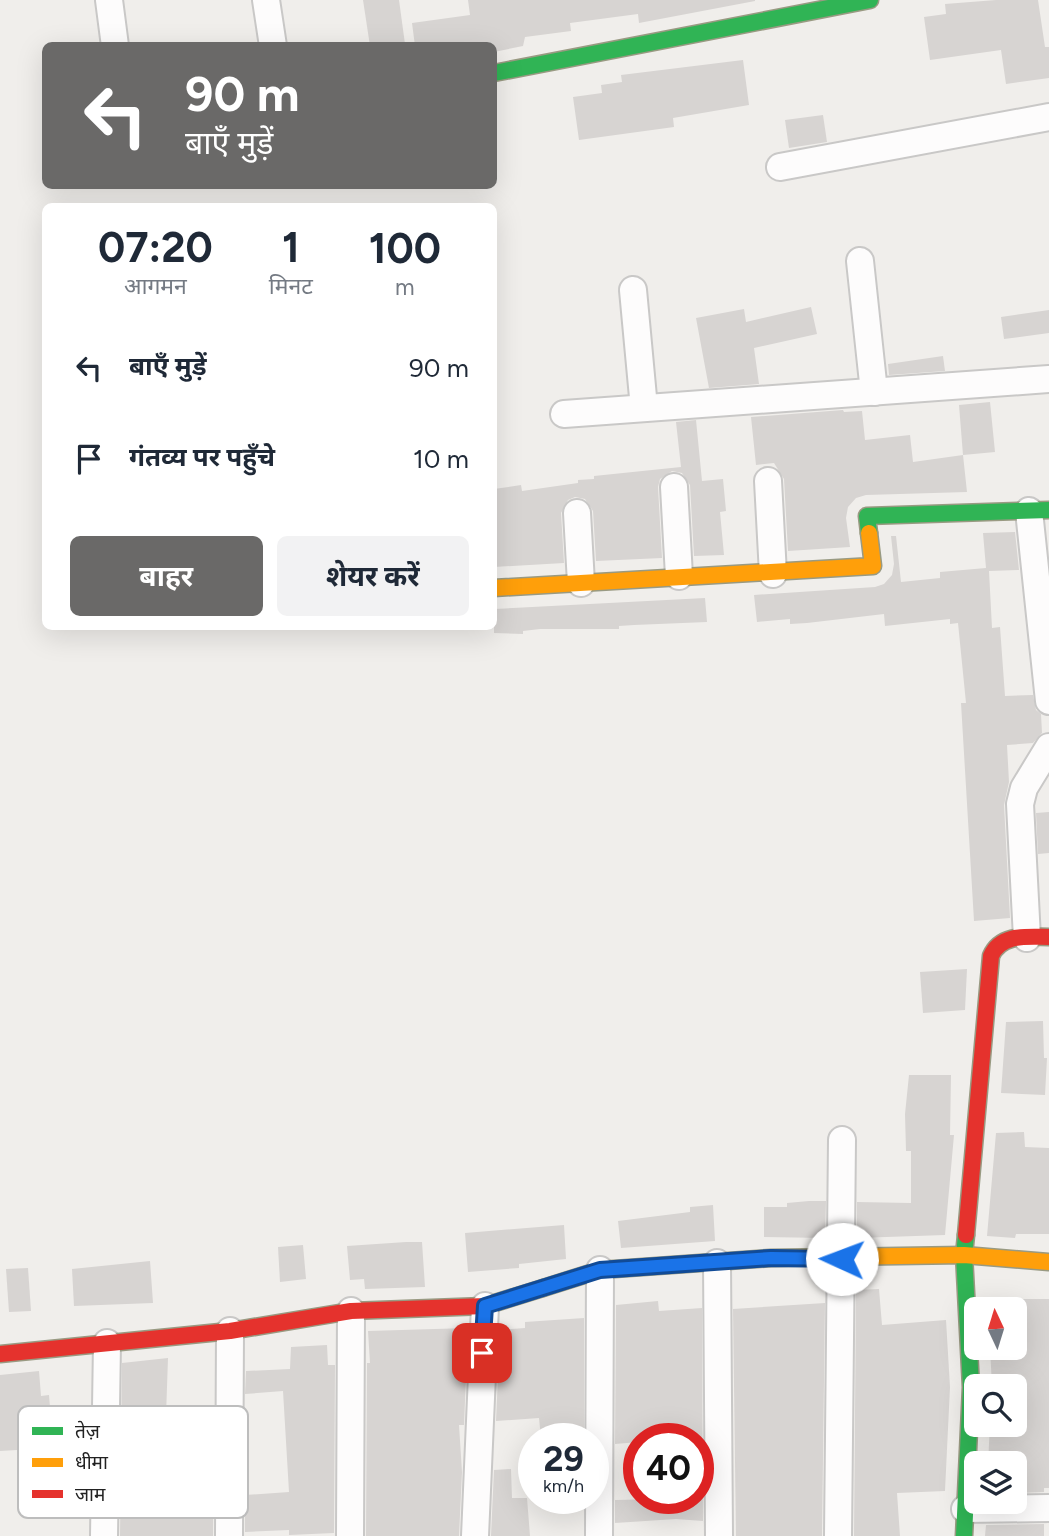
<!DOCTYPE html>
<html lang="hi">
<meta charset="utf-8">
<style>
:root{--surface:#fff;--page:#f2f2f3;--text:#1f2937;--muted:#747a83;--accent:#6a6968}
body{margin:0;font-family:Figtree,"Noto Sans Devanagari",sans-serif;background:var(--page);color:var(--text);height:100vh;display:flex;flex-direction:column;font-size:26px;white-space:nowrap}
*{box-sizing:border-box;margin:0}
p{font-size:23px;color:var(--muted)}
.icon{flex:none;width:38px;height:38px;fill:none;stroke:currentColor;stroke-width:2;stroke-linecap:round;stroke-linejoin:round}
.map{position:relative;flex:1;overflow:hidden}
.details{position:absolute;left:42px;top:203px;width:455px;height:427px;display:flex;flex-direction:column;background:var(--surface);border-radius:10px;box-shadow:0 7px 28px #0002}
.details>*{flex:none}
.guide{position:absolute;left:42px;top:42px;width:455px;height:147px;border-radius:10px;box-shadow:0 7px 28px #0002;background:#6a6968;color:#fff;overflow:hidden}
.needle{width:46px;rotate:356deg}
.controls{position:absolute;left:964px;top:1297px;display:grid;gap:14px}
.controls a{display:grid;place-items:center;width:63px;height:63px;border-radius:10px;background:var(--surface);box-shadow:0 7px 28px #0002;font-size:35px}
.speed{position:absolute;left:518px;top:1423px;display:flex;gap:14px;font-size:35px;font-weight:700;text-align:center}
.speed>*{display:grid;place-content:center;width:91px;height:91px;border-radius:50%;background:var(--surface);box-shadow:0 7px 28px #0002;line-height:1}
.speed small{font-size:18px;font-weight:400}
.speed .limit{border:10px solid #d22;background:#fff;color:#111}
.pin{position:absolute;display:grid;place-items:center;width:60px;height:60px;color:#fff;margin:-30px;border-radius:14px;box-shadow:0 4px 10px #0006}
.me{position:absolute;width:77px;margin:-38px;rotate:272deg;stroke-linejoin:round;filter:drop-shadow(0 0 5px #0008)}
.turn{display:flex;align-items:center;gap:24px;height:147px;padding:0 28px;font-size:32px}
.turn .icon{width:91px;height:91px;stroke-width:2.5}
.turn b{display:block;font-size:49px;line-height:60px}
.eta{display:flex;justify-content:space-evenly;align-items:center;height:119px;text-align:center}
.eta b{font-size:42px;font-weight:700;line-height:49px}
.primary-button{display:flex;gap:14px;margin-top:auto;padding:14px 28px}
.primary-button a{flex:1;height:80px;border-radius:10px;background:var(--accent);color:#fff;font-size:28px;font-weight:700;line-height:80px;text-align:center}
.primary-button a+a{background:var(--page);color:var(--text)}
ul{padding:0;list-style:none}
li{display:flex;align-items:center;gap:21px;height:91px;padding:0 28px}
li div{flex:1}
li b{display:block;font-size:26px}
li em{font-style:normal}
.map>svg:first-child{display:block}
.building{fill:#d7d4d2}
.lines{fill:none;stroke-linecap:round;stroke-linejoin:round}
.street-casing{stroke:#c9c8c7;stroke-width:30}
.fast-casing{stroke:#999a82;stroke-width:19}
.slow-casing{stroke:#999a82;stroke-width:19}
.jam-casing{stroke:#999a82;stroke-width:19}
.street{stroke:#fdfcfc;stroke-width:26}
.fast{stroke:#30b455;stroke-width:16}
.slow{stroke:#ff9f0a;stroke-width:16}
.jam{stroke:#e5322d;stroke-width:16}
.route-casing{stroke:#114b97;stroke-width:18}
.route{stroke:#1a73e8;stroke-width:12}
.key{fill:#fff;stroke:#bdbdbd;stroke-width:2}
.key-label{font-size:19px;fill:#222}
</style>
<div class="map">
<svg width="1049" height="1536" viewBox="0 0 1049 1536">
<rect width="100%" height="100%" fill="#f0eeeb"/>
<g class="building">
<polygon points="363,0 399,0 405,44 370,46"/>
<polygon points="468,0 755,0 755,1 639,23 638,14 570,23 571,31 525,37 523,46 494,52 494,46 415,46 412,23 470,15"/>
<polygon points="996,0 1038,0 1045,47 1049,47 1049,78 1006,84 1001,50 930,60 924,17 946,14 945,4"/>
<polygon points="743,60 749,105 673,118 674,127 579,140 573,97 602,93 601,85 622,82 621,75"/>
<polygon points="823,115 827,142 789,148 785,120"/>
<polygon points="811,307 817,334 754,348 759,384 709,388 696,318 744,309 746,322"/>
<polygon points="1049,310 1049,333 1004,339 1001,317"/>
<polygon points="943,356 945,371 889,375 888,364"/>
<polygon points="990,402 995,452 963,455 959,405"/>
<polygon points="843,410 844,412 862,411 865,440 910,435 913,462 963,455 967,492 866,495 856,498 848,507 846,518 850,547 788,551 784,479 774,463 756,465 751,417"/>
<polygon points="696,420 702,481 723,479 726,511 720,512 724,555 694,556 690,485 682,473 672,471 660,479 658,487 662,558 596,561 593,511 585,499 575,497 568,500 561,513 564,563 494,567 494,489 521,485 522,491 578,483 578,480 594,479 594,476 681,467 676,422"/>
<polygon points="1015,532 1019,570 989,571 992,628 1000,627 1005,696 1033,695 1036,710 1041,714 1042,733 1033,743 1007,745 1009,782 1004,805 1010,918 974,921 961,703 966,703 958,623 950,624 950,619 885,626 884,614 807,623 790,624 790,619 757,622 754,595 875,587 884,584 892,575 894,564 891,536 896,536 901,582 940,578 940,572 986,568 983,533"/>
<polygon points="705,598 707,622 634,625 619,626 619,629 540,629 523,631 523,634 494,633 494,609"/>
<polygon points="1049,812 1049,853 1038,854 1036,813"/>
<polygon points="967,969 965,1010 923,1013 920,972"/>
<polygon points="1043,1021 1044,1058 1047,1058 1045,1095 1001,1093 1006,1022"/>
<polygon points="909,1075 951,1075 950,1135 954,1135 945,1235 857,1238 857,1202 911,1203 911,1151 906,1151 905,1114"/>
<polygon points="1024,1132 1025,1147 1049,1148 1049,1234 1016,1234 1015,1238 987,1236 996,1133"/>
<polygon points="809,1201 826,1201 825,1238 764,1237 764,1207 787,1207 787,1203"/>
<polygon points="713,1205 715,1241 621,1248 618,1221 690,1212 690,1207"/>
<polygon points="564,1225 566,1259 519,1264 519,1268 468,1272 465,1233"/>
<polygon points="406,1242 422,1242 425,1287 365,1289 364,1279 350,1280 347,1246"/>
<polygon points="303,1245 306,1279 280,1282 278,1247"/>
<polygon points="150,1261 153,1303 74,1306 72,1269"/>
<polygon points="28,1268 31,1311 9,1312 6,1269"/>
<polygon points="879,1289 882,1325 946,1320 950,1387 945,1491 897,1493 900,1536 854,1536 856,1290"/>
<polygon points="987,1299 1049,1299 1049,1488 1044,1488 1044,1492 1015,1493 1015,1463 988,1463 990,1424 1015,1424 1015,1386 992,1386 990,1348 1015,1348 1015,1309 988,1309"/>
<polygon points="658,1301 659,1311 702,1308 703,1521 676,1519 615,1523 615,1500 700,1498 698,1438 639,1438 639,1442 615,1444 616,1305"/>
<polygon points="825,1303 822,1536 736,1536 733,1309"/>
<polygon points="584,1318 584,1438 541,1438 539,1418 496,1421 500,1330 525,1328 525,1322"/>
<polygon points="468,1328 464,1425 459,1425 462,1472 459,1536 366,1536 367,1363 370,1363 368,1331"/>
<polygon points="327,1345 328,1365 335,1365 334,1533 289,1535 289,1530 245,1532 245,1495 289,1492 283,1391 245,1394 246,1371 290,1369 291,1347"/>
<polygon points="168,1358 166,1416 214,1418 213,1536 120,1536 122,1363"/>
<polygon points="39,1371 41,1396 49,1395 52,1432 90,1430 90,1451 52,1453 51,1448 0,1451 0,1375"/>
<polygon points="511,1469 512,1498 527,1498 530,1536 491,1536 494,1470"/>
<polygon points="1044,1524 1044,1536 985,1536 986,1525"/>
</g>
<g class="lines">
<g class="street-casing">
<g id="street">
<polyline points="109,0 115,46"/>
<polyline points="266,0 273,46"/>
<polyline points="780,167 1049,117"/>
<polyline points="860,261 874,392"/>
<polyline points="633,290 644,408"/>
<polyline points="564,414 1049,379"/>
<polyline points="768,481 773,574"/>
<polyline points="674,487 679,576"/>
<polyline points="1029,511 1049,701"/>
<polyline points="577,513 581,583"/>
<polyline points="1027,938 1020,804 1024,788 1049,747"/>
<polyline points="717,1263 719,1536"/>
<polyline points="965,1509 1049,1508"/>
<polyline points="104,1536 107,1343"/>
<polyline points="229,1536 230,1331"/>
<polyline points="350,1536 351,1311"/>
<polyline points="475,1536 485,1306"/>
<polyline points="599,1536 600,1270"/>
<polyline points="838,1536 842,1140"/>
</g>
</g>
<g class="fast-casing">
<g id="fast">
<polyline points="494,73 870,0"/>
<polyline points="869,533 867,516 1049,510"/>
<polyline points="964,1536 971,1387 964,1255 966,1235"/>
</g>
</g>
<g class="slow-casing">
<g id="slow">
<polyline points="494,588 873,566 869,533"/>
<polyline points="543,1288 600,1270 771,1258 964,1255 1049,1262"/>
</g>
</g>
<g class="jam-casing">
<g id="jam">
<path d="M966 1235 991 956C1001 933 1028 937 1049 937"/>
<polyline points="0,1354 230,1331 351,1311 485,1306 543,1288"/>
</g>
</g>
<use href="#street" class="street"/>
<use href="#fast" class="fast"/>
<use href="#slow" class="slow"/>
<use href="#jam" class="jam"/>
</g>
<g class="lines">
<g class="route-casing">
<polyline id="route" points="482,1353 485,1306 600,1270 771,1258 842,1259"/>
</g>
<use href="#route" class="route"/>
</g>
<rect x="18" y="1406" width="230" height="112" rx="10" class="key"/>
<rect x="32" y="1427" width="31" height="8" fill="#30b455"/>
<rect x="32" y="1458" width="31" height="9" fill="#ff9f0a"/>
<rect x="32" y="1490" width="31" height="8" fill="#e5322d"/>
<g class="key-label">
<text x="75" y="1438">तेज़</text>
<text x="75" y="1469">धीमा</text>
<text x="75" y="1501">जाम</text>
</g>
</svg>
<div class="controls">
<a><svg class="needle" viewBox="-14 -14 28 28"><path d="M0-13l5 13h-10z" fill="#e53935"/><path d="M0 13l5-13h-10z" fill="#747a83"/></svg></a>
<a><svg class="icon" aria-label="search" viewBox="0 0 24 24"><circle cx="10" cy="10" r="6"/><path d="M15 15l6 6"/></svg></a>
<a><svg class="icon" aria-label="layers" viewBox="0 0 24 24"><path d="M12 4l9 5-9 5-9-5zM3 14l9 5 9-5"/></svg></a>
</div>
<div class="speed"><div>29<small>km/h</small></div><div class="limit">40</div></div>
<div class="pin" style="left:482px;top:1353px;background:#d93025"><svg class="icon" aria-label="arrive" viewBox="0 0 24 24"><path d="M6 21V4h12l-3 4 3 4H6"/></svg></div>
<svg class="me" style="left:842px;top:1259px" viewBox="-20 -20 40 40"><circle r="19" fill="#fff"/><path d="M0-13L10 11 0 6-10 11z" fill="#1a73e8"/></svg>
<div class="guide">
<div class="turn"><svg class="icon" aria-label="left" viewBox="0 0 24 24"><path d="M17 20v-9H6M10 6l-5 5 5 5"/></svg><div><b>90 m</b>बाएँ मुड़ें</div></div>
</div>
<section class="details">
<div class="eta">
<div><b>07:20</b><p>आगमन</p></div>
<div><b>1</b><p>मिनट</p></div>
<div><b>100</b><p>m</p></div>
</div>
<ul>
<li><svg class="icon" aria-label="left" viewBox="0 0 24 24"><path d="M17 20v-9H6M10 6l-5 5 5 5"/></svg><div><b>बाएँ मुड़ें</b></div><em>90 m</em></li>
<li><svg class="icon" aria-label="arrive" viewBox="0 0 24 24"><path d="M6 21V4h12l-3 4 3 4H6"/></svg><div><b>गंतव्य पर पहुँचे</b></div><em>10 m</em></li>
</ul>
<div class="primary-button"><a>बाहर</a><a>शेयर करें</a></div>
</section>
</div>
